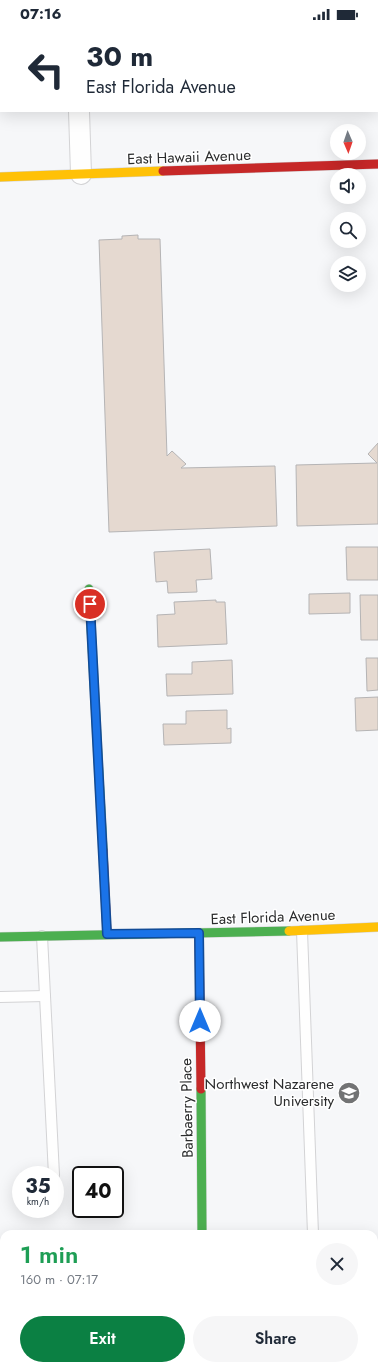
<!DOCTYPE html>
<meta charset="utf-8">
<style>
:root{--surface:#fff;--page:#f6f6f7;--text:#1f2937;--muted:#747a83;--accent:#0b8043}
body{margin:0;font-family:Jost,sans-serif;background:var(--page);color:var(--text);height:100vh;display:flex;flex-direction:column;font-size:15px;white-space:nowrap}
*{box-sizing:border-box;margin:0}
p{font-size:13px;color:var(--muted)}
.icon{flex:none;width:22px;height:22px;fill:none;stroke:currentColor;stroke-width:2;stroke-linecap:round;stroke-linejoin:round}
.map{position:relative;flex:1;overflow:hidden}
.side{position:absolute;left:0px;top:1202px;width:378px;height:140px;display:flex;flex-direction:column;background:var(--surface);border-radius:12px 12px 0 0;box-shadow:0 4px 16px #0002}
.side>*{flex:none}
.hud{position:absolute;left:0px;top:0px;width:378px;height:84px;box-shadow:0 4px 16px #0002;background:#fff;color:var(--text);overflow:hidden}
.needle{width:26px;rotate:178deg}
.tools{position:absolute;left:330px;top:96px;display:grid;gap:8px}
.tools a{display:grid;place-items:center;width:36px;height:36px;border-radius:50%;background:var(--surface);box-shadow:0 4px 16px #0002;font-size:20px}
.speed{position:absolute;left:12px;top:1138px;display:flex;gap:8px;font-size:20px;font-weight:700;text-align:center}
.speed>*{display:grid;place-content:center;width:52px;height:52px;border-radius:50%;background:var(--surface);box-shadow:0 4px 16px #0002;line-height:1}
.speed small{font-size:10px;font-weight:400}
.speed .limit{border:2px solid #111;border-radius:6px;background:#fff;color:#111}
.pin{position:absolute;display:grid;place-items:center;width:34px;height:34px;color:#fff;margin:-17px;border:2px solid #fff;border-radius:50%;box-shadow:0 1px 4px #0007}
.me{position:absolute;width:44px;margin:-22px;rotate:0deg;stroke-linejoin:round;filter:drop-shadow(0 0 3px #0008)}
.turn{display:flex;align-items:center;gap:14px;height:84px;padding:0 20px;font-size:18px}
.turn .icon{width:52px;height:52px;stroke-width:2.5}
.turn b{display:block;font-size:28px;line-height:34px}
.round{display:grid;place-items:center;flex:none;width:42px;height:42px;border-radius:21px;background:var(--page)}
.head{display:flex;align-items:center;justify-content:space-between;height:68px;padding:0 20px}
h1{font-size:24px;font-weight:600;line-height:30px;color:#1e9e55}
.button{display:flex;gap:8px;margin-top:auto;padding:8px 20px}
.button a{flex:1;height:46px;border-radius:24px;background:var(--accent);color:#fff;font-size:16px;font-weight:600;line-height:46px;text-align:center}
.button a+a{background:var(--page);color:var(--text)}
.status{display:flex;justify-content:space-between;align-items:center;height:28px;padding:0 20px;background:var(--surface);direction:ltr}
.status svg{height:11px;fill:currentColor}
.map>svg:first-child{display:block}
.building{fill:#e5d9d0;stroke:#b5b4b5}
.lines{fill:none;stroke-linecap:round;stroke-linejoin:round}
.lane-casing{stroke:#d3d3d5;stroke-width:12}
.street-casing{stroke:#d3d3d5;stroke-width:22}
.fast-casing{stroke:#d3d3d5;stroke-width:10}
.slow-casing{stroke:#d3d3d5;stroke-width:10}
.jam-casing{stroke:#d3d3d5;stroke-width:10}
.lane{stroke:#fefefe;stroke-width:10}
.street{stroke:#fefefe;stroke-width:20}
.fast{stroke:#4caf50;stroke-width:9}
.slow{stroke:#ffc107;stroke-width:9}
.jam{stroke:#c62828;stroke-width:9}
.route-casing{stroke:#114b97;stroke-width:10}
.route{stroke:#1a73e8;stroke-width:7}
.labels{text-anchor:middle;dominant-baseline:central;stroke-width:3;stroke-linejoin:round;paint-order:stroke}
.street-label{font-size:15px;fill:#2b2c2d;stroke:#fff}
.poi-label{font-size:15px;fill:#2b2c2d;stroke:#fff;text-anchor:end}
</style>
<div class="status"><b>07:16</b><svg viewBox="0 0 49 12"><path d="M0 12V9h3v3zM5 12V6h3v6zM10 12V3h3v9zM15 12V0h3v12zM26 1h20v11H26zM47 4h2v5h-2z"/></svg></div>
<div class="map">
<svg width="378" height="1342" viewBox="0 0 378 1342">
<rect width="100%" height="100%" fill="#f6f7f9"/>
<g class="building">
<polygon points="377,45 378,45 377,72"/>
<polygon points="138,207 138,211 160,211 167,428 172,423 186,436 181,440 275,438 277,498 109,504 99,212 122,211 122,208"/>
<polygon points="378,415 378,496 297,498 296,437 377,435 368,426"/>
<polygon points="346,519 378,519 378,552 347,552"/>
<polygon points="210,521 212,551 196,552 197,564 168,565 167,553 156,554 154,524"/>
<polygon points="350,565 350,585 309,586 309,566"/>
<polygon points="360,567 378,567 378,612 361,612"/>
<polygon points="216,572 216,574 225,574 227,616 158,619 157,587 175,586 174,574"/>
<polygon points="366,630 378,630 378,662 367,663"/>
<polygon points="232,632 233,666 167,668 166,646 192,646 192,634"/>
<polygon points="378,669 378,702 356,703 355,670"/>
<polygon points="227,682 227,701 231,700 231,715 164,717 163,696 186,696 186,683"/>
</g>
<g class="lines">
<g class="lane-casing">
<g id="lane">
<polyline points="241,0 241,1"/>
<polyline points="302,903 313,1206"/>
<polyline points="42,908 54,1147"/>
<polyline points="0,969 45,968"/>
</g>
</g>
<g class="street-casing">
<g id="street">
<polyline points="77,0 77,1"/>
<polyline points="79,83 81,146"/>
</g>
</g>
<g class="fast-casing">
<g id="fast">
<polyline points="89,561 103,822"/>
<polyline points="0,909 289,903"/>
<polyline points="201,1061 202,1206"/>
</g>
</g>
<g class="slow-casing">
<g id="slow">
<polyline points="0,149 163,143"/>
<polyline points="289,903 378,899"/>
</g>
</g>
<g class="jam-casing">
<g id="jam">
<polyline points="163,143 378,136"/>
<polyline points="103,822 107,906"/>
<polyline points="199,905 201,1061"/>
</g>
</g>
<use href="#lane" class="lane"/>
<use href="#street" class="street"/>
<use href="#fast" class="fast"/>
<use href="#slow" class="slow"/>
<use href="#jam" class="jam"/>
</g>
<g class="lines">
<g class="route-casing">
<polyline id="route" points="90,576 107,906 199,905 200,993"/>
</g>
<use href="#route" class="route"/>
</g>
<defs>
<g id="university-disc" transform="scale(1.15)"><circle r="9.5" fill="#727374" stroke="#fff"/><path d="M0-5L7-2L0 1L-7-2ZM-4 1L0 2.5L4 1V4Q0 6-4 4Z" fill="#fff"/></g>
</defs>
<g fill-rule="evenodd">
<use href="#university-disc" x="349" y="1065"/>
</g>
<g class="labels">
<g class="street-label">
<text transform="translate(189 129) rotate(-2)">East Hawaii Avenue</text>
<text transform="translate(273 889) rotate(-2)">East Florida Avenue</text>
<text transform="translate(187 1080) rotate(-91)">Barbaerry Place</text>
</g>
<g class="poi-label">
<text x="334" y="1056">Northwest Nazarene<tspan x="334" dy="17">University</tspan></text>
</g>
</g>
</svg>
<div class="tools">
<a><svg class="needle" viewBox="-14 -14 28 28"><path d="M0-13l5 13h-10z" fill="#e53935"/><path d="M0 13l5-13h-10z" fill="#747a83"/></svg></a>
<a><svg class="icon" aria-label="sound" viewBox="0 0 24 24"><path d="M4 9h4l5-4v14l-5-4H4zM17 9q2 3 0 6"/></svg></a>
<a><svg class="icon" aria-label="search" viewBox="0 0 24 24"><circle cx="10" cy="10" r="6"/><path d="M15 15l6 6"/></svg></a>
<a><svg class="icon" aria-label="layers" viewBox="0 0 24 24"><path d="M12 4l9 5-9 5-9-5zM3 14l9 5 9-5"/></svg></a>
</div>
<div class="speed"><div>35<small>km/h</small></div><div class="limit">40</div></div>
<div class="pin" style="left:90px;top:576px;background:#d93025"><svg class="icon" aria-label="arrive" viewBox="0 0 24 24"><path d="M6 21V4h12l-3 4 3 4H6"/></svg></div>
<svg class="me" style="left:200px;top:993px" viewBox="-20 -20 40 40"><circle r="19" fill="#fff"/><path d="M0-13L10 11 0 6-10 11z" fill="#1a73e8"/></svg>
<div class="hud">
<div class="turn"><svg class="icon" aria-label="left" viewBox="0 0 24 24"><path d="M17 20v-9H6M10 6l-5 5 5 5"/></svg><div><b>30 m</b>East Florida Avenue</div></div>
</div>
<section class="side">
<div class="head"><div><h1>1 min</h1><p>160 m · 07:17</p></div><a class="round"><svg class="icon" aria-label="close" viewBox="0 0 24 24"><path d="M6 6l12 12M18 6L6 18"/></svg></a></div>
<div class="button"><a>Exit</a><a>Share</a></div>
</section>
</div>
